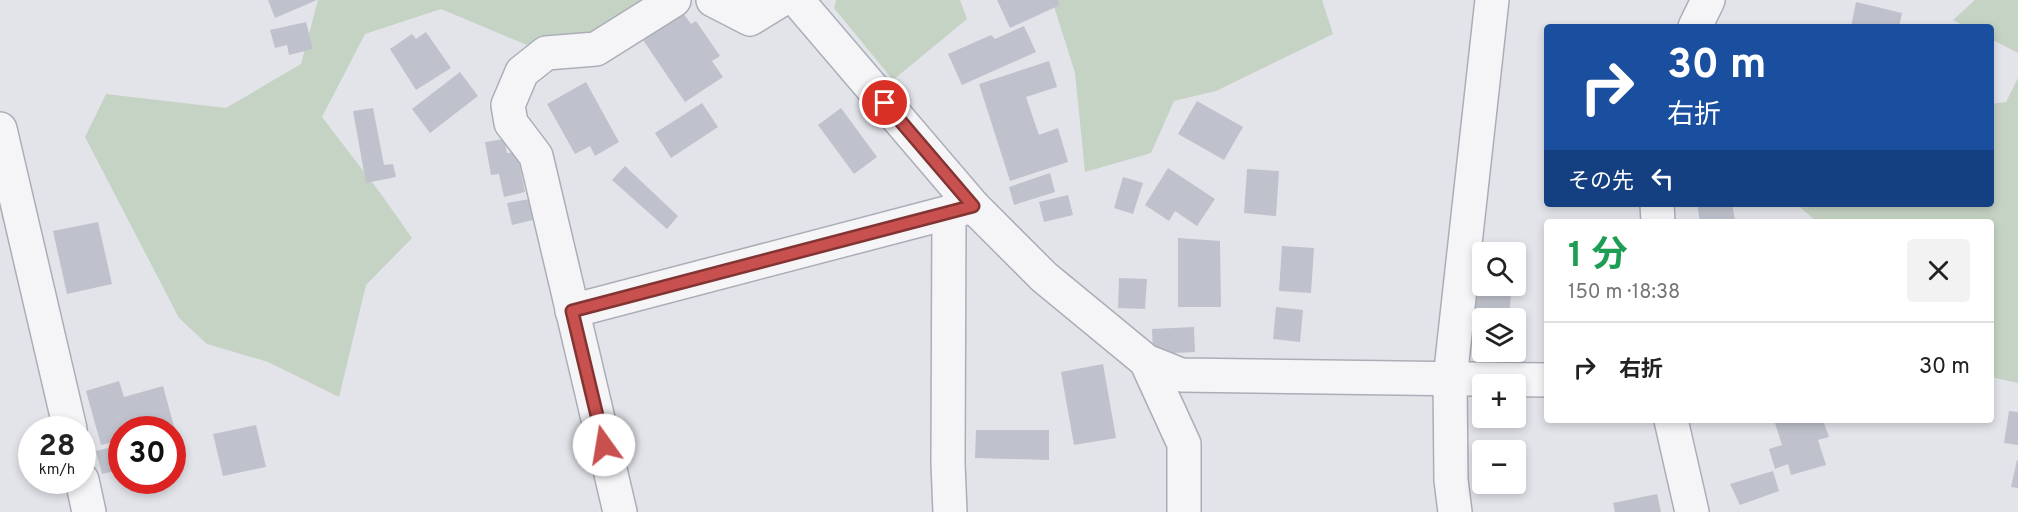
<!DOCTYPE html>
<html lang="ja">
<meta charset="utf-8">
<style>
:root{--surface:#fff;--page:#f2f2f2;--text:#222;--muted:#767676;--line:#e0e0e0}
body{margin:0;font-family:Overpass,"Noto Sans JP",sans-serif;background:var(--page);color:var(--text);height:100vh;display:flex;flex-direction:column;font-size:22px;white-space:nowrap}
*{box-sizing:border-box;margin:0}
p{font-size:20px;color:var(--muted)}
.icon{flex:none;width:33px;height:33px;fill:none;stroke:currentColor;stroke-width:2;stroke-linecap:round;stroke-linejoin:round}
.map{position:relative;flex:1;overflow:hidden}
.panel{position:absolute;left:1544px;top:219px;width:450px;height:204px;display:flex;flex-direction:column;background:var(--surface);border-radius:6px;box-shadow:0 3px 9px #0003}
.panel>*{flex:none}
.guide{position:absolute;left:1544px;top:24px;width:450px;height:183px;border-radius:6px;box-shadow:0 3px 9px #0003;background:#1a4fa0;color:#fff;overflow:hidden}
.buttons{position:absolute;left:1472px;top:242px;display:grid;gap:12px}
.buttons a{display:grid;place-items:center;width:54px;height:54px;border-radius:6px;background:var(--surface);box-shadow:0 3px 9px #0003;font-size:30px}
.speed{position:absolute;left:18px;top:416px;display:flex;gap:12px;font-size:30px;font-weight:700;text-align:center}
.speed>*{display:grid;place-content:center;width:78px;height:78px;border-radius:50%;background:var(--surface);box-shadow:0 3px 9px #0003;line-height:1}
.speed small{font-size:15px;font-weight:400}
.speed .limit{border:9px solid #d22;background:#fff;color:#111}
.pin{position:absolute;display:grid;place-items:center;width:51px;height:51px;color:#fff;margin:-26px;border:3px solid #fff;border-radius:50%;box-shadow:0 2px 6px #0007}
.me{position:absolute;width:66px;margin:-33px;rotate:347deg;stroke-linejoin:round;filter:drop-shadow(0 0 4px #0008)}
.turn{display:flex;align-items:center;gap:21px;height:126px;padding:0 24px;font-size:27px}
.turn .icon{width:78px;height:78px;stroke-width:2.5}
.turn b{display:block;font-size:42px;line-height:51px}
.then{display:flex;align-items:center;height:57px;padding:0 24px;background:#0003;gap:12px;font-size:22px}
.round{display:grid;place-items:center;flex:none;width:63px;height:63px;border-radius:6px;background:var(--page)}
.overview{display:flex;align-items:center;justify-content:space-between;height:102px;padding:0 24px}
h1{font-size:36px;font-weight:700;line-height:45px;color:#1e9e55}
ul{padding:0;list-style:none}
li{display:flex;align-items:center;gap:18px;height:90px;padding:0 24px;border-top:2px solid var(--line)}
li div{flex:1}
li b{display:block;font-size:22px}
li em{font-style:normal}
.map>svg:first-child{display:block}
.green{fill:#c5d3c4}
.building{fill:#bfc2cc}
.lines{fill:none;stroke-linecap:round;stroke-linejoin:round}
.minor-casing{stroke:#abaeb7;stroke-width:36}
.minor{stroke:#f5f5f8;stroke-width:33}
.route-casing{stroke:#823433;stroke-width:15}
.route{stroke:#c8504e;stroke-width:10}
</style>
<div class="map">
<svg width="2018" height="512" viewBox="0 0 2018 512">
<rect width="100%" height="100%" fill="#e2e4ea"/>
<g class="green">
<polygon points="318,0 647,0 642,20 546,53 441,9 365,34 322,117 381,194 412,238 366,285 339,397 268,362 207,344 179,318 85,137 106,94 226,108 301,64"/>
<polygon points="836,0 960,0 967,19 893,80 834,8"/>
<polygon points="1052,0 1322,0 1333,34 1216,91 1174,101 1151,153 1085,172 1075,73"/>
<polygon points="1975,0 2018,0 2018,53 1991,39 1990,27 1966,27 1953,20"/>
<polygon points="2018,78 2018,383 1991,377 1990,222 1817,222 1799,206 1799,204 1990,204 1991,104 2006,102"/>
</g>
<g class="building">
<polygon points="268,0 317,0 275,18"/>
<polygon points="997,0 1058,0 1060,5 1010,28"/>
<polygon points="1856,2 1902,13 1899,27 1851,27"/>
<polygon points="679,7 691,24 696,21 720,56 712,61 723,77 685,102 639,34"/>
<polygon points="306,22 313,49 289,55 287,45 275,48 270,30"/>
<polygon points="1024,26 1036,52 962,85 948,54 991,35 995,39"/>
<polygon points="426,32 451,68 416,90 390,49 412,34 416,39"/>
<polygon points="1049,61 1057,87 1026,97 1039,135 1058,128 1068,162 1010,181 979,84"/>
<polygon points="460,72 478,96 430,133 412,109"/>
<polygon points="586,82 619,142 595,156 590,146 575,154 547,104"/>
<polygon points="1197,101 1243,127 1224,160 1178,134"/>
<polygon points="702,103 718,127 671,158 655,133"/>
<polygon points="373,108 384,165 393,164 396,177 366,183 353,111"/>
<polygon points="841,108 877,157 854,174 818,125"/>
<polygon points="504,139 507,153 517,152 525,192 504,197 499,174 491,175 485,142"/>
<polygon points="625,166 678,216 667,229 612,180"/>
<polygon points="1168,168 1215,199 1197,226 1175,211 1169,221 1145,205"/>
<polygon points="1247,169 1279,171 1276,216 1244,213"/>
<polygon points="1050,173 1055,192 1014,205 1009,187"/>
<polygon points="1123,177 1143,183 1133,214 1114,208"/>
<polygon points="1068,195 1073,215 1044,222 1039,202"/>
<polygon points="530,199 533,220 512,225 507,203"/>
<polygon points="1697,204 1732,204 1735,220 1700,222"/>
<polygon points="98,222 112,284 67,294 53,231"/>
<polygon points="1178,238 1220,241 1221,307 1178,307"/>
<polygon points="1282,246 1314,248 1311,293 1279,291"/>
<polygon points="1119,278 1147,279 1145,309 1118,308"/>
<polygon points="1474,291 1511,294 1509,318 1471,317"/>
<polygon points="1276,307 1303,310 1300,342 1273,339"/>
<polygon points="1194,327 1195,352 1153,354 1152,329"/>
<polygon points="1103,364 1116,438 1074,445 1061,372"/>
<polygon points="119,381 124,397 163,386 179,445 172,447 172,429 122,429 122,440 101,445 86,391"/>
<polygon points="2009,411 2018,412 2018,445 2004,443"/>
<polygon points="1774,420 1823,420 1829,437 1818,440 1826,465 1791,475 1788,464 1775,469 1769,449 1782,445"/>
<polygon points="256,425 266,467 223,476 213,434"/>
<polygon points="976,430 1049,430 1049,460 975,458"/>
<polygon points="116,446 122,469 102,474 96,451"/>
<polygon points="2017,460 2018,460 2018,488 2011,487"/>
<polygon points="1773,471 1779,491 1740,505 1730,484"/>
<polygon points="1657,494 1661,512 1615,512 1613,503"/>
</g>
<g class="lines">
<g class="minor-casing">
<g id="minor">
<polyline points="713,0 750,19 781,0"/>
<polyline points="797,0 973,206 1044,277 1146,361 1181,375 1546,380"/>
<polyline points="1695,27 1708,0"/>
<polyline points="0,129 70,429"/>
<polyline points="1657,204 1658,222"/>
<polyline points="949,212 948,464 950,512"/>
<polyline points="572,311 973,206"/>
<polyline points="1146,361 1184,444 1184,512"/>
<polyline points="1671,420 1692,512"/>
<polyline points="82,480 89,512"/>
<polyline points="620,512 536,156 511,123 508,105 522,72 546,53 596,49 674,0"/>
<polyline points="1455,512 1451,480 1450,379 1492,0"/>
</g>
</g>
<use href="#minor" class="minor"/>
</g>
<g class="lines">
<g class="route-casing">
<polyline id="route" points="604,445 572,311 973,206 885,103"/>
</g>
<use href="#route" class="route"/>
</g>
</svg>
<div class="buttons">
<a><svg class="icon" aria-label="search" viewBox="0 0 24 24"><circle cx="10" cy="10" r="6"/><path d="M15 15l6 6"/></svg></a>
<a><svg class="icon" aria-label="layers" viewBox="0 0 24 24"><path d="M12 4l9 5-9 5-9-5zM3 14l9 5 9-5"/></svg></a>
<a>+</a>
<a>−</a>
</div>
<div class="speed"><div>28<small>km/h</small></div><div class="limit">30</div></div>
<div class="pin" style="left:885px;top:103px;background:#d93025"><svg class="icon" aria-label="arrive" viewBox="0 0 24 24"><path d="M6 21V4h12l-3 4 3 4H6"/></svg></div>
<svg class="me" style="left:604px;top:445px" viewBox="-20 -20 40 40"><circle r="19" fill="#fff"/><path d="M0-13L10 11 0 6-10 11z" fill="#c8504e"/></svg>
<div class="guide">
<div class="turn"><svg class="icon" aria-label="right" viewBox="0 0 24 24"><path d="M7 20v-9h11M14 6l5 5-5 5"/></svg><div><b>30 m</b>右折</div></div>
<div class="then">その先<svg class="icon" aria-label="left" viewBox="0 0 24 24"><path d="M17 20v-9H6M10 6l-5 5 5 5"/></svg></div>
</div>
<section class="panel">
<div class="overview"><div><h1>1 分</h1><p>150 m · 18:38</p></div><a class="round"><svg class="icon" aria-label="close" viewBox="0 0 24 24"><path d="M6 6l12 12M18 6L6 18"/></svg></a></div>
<ul>
<li><svg class="icon" aria-label="right" viewBox="0 0 24 24"><path d="M7 20v-9h11M14 6l5 5-5 5"/></svg><div><b>右折</b></div><em>30 m</em></li>
</ul>
</section>
</div>
